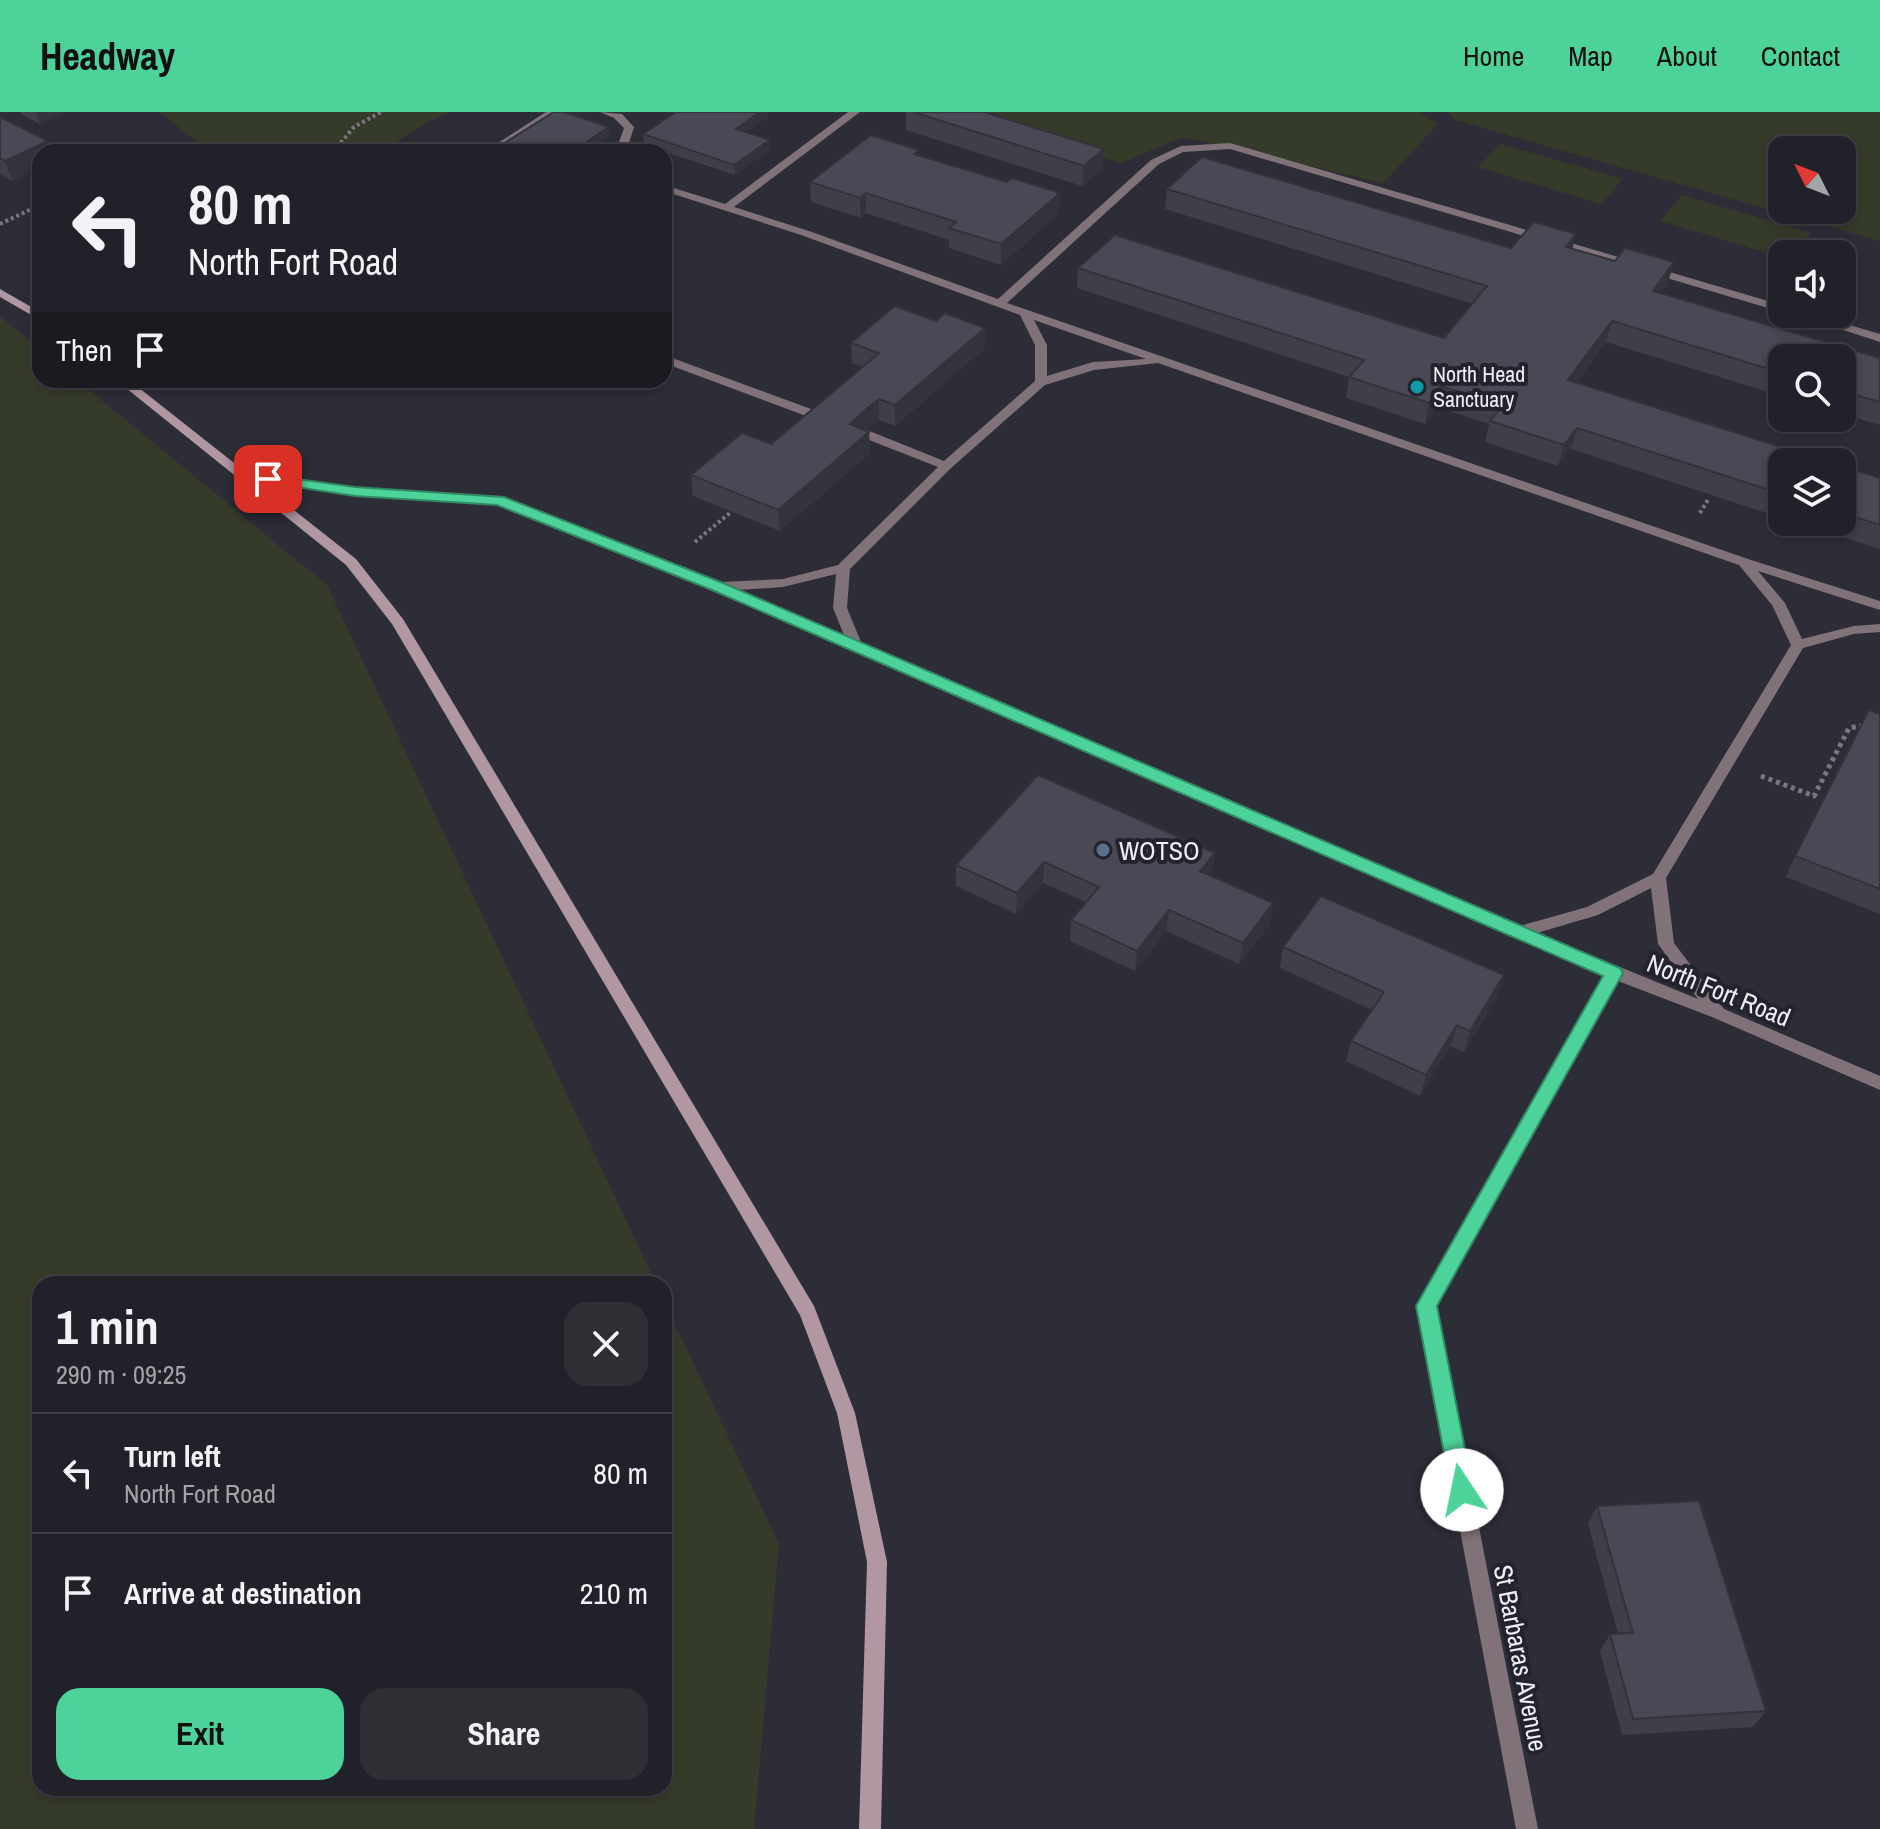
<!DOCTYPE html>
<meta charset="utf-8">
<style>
:root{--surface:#212229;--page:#2d2f35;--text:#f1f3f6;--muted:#a2a4a8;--line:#3e3f46;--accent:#4dd39a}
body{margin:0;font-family:"Archivo Narrow",sans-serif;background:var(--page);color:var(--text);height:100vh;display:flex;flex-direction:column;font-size:30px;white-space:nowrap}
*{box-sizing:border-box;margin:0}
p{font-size:26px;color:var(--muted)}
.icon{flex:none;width:44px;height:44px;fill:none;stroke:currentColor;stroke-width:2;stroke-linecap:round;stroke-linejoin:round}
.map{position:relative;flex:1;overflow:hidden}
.details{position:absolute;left:32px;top:1164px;width:640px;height:520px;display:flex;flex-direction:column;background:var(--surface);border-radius:24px;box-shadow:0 4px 12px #0003,0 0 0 2px var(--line)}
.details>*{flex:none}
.banner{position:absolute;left:32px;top:32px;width:640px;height:244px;border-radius:24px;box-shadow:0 4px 12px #0003,0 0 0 2px var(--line);background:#212229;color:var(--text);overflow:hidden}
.needle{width:52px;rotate:312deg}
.buttons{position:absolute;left:1768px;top:24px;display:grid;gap:16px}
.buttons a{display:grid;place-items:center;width:88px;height:88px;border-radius:16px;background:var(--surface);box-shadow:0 4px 12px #0003,0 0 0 2px var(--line);font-size:40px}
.pin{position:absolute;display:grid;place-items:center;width:68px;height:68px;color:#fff;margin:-34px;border-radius:16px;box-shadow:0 4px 12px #0006}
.me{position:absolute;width:88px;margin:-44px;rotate:349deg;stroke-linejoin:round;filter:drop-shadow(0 0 6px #0008)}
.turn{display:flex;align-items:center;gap:28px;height:168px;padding:0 24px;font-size:36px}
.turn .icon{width:104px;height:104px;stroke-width:2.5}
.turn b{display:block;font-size:56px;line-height:68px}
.then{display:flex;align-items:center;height:76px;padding:0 24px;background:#0003;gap:16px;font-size:30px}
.round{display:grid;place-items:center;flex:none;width:84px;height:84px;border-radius:24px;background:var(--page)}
.overview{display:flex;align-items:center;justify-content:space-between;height:136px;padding:0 24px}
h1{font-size:48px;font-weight:700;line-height:60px}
.button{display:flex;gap:16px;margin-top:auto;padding:16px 24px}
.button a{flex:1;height:92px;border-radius:24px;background:var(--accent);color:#111;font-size:32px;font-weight:700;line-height:92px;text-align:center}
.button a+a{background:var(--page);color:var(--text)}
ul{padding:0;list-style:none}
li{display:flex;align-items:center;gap:24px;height:120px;padding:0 24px;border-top:2px solid var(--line)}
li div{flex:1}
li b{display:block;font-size:30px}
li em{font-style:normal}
header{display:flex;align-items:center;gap:48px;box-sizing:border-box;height:112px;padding:0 40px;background:var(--accent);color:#111}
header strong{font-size:38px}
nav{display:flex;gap:44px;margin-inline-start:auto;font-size:28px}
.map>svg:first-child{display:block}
.green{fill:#353b29;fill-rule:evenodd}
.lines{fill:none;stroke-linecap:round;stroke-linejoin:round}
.path-far1{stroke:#777881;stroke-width:4;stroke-dasharray:3 3;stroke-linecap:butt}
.path{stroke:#777881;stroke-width:5;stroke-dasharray:4 4;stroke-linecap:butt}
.lane{fill:#817178;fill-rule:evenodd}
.secondary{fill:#b097a2;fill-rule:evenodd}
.wall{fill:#3e3f48}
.shaded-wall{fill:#32333b}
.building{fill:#484954;stroke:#32333b;stroke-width:2}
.route{fill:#4dd39a;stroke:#328964;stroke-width:2}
.culture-dot{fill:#0f9aa8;stroke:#22232d;stroke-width:3}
.service-dot{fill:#5c6f8a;stroke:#22232d;stroke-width:3}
.labels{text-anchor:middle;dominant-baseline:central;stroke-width:8;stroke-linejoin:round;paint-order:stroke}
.far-poi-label{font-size:22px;fill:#eeeff6;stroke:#22232d;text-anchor:start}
.poi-label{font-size:26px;fill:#eeeff6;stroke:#22232d;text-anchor:start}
.street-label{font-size:26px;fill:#eeeff6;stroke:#22232d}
</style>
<header>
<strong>Headway</strong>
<nav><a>Home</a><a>Map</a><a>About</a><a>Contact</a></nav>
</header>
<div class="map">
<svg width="1880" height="1717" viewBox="0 0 1880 1717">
<rect width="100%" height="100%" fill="#2c2d37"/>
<g class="green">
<polygon points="160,0 450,0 427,10 381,40 181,40 197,30"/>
<polygon points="953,0 1420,0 1438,12 1383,71 1183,25 1121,51"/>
<path d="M1448 0H1880V129L1455 8ZM1782 38H1842V98H1782Z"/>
<polygon points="1501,32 1623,67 1601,92 1478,55"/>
<polygon points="1682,83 1811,121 1795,142 1782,142 1782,145 1660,109"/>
<polygon points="0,204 40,237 40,268 77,268 327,473 656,1172 40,1172 40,1676 664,1676 664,1189 779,1432 754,1717 0,1717"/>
</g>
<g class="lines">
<g class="path-far1">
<polyline points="162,40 179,35 210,40"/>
<polyline points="333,40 354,15 381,0"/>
<polyline points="0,112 40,93"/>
<polyline points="1700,401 1709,386"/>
<polyline points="695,430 731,400"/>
</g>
<polyline class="path" points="1761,664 1814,684 1849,616 1866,613"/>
<g class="lane">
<polygon points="546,0 558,0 496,40 484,40"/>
<polygon points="600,0 622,2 634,15 629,31 621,40 610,40 619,30 624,16 614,6"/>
<path d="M848 0H860L734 95 809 119 998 187 1151 48 1181 34 1230 31 1782 193V200L1230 37 1183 40 1159 52 1007 191 1748 447 1880 489V498L1758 459 1785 491 1802 527 1854 514 1880 512V520L1854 522 1803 536 1666 766 1674 831 1724 897 1880 964V978L1712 905 1618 869 1436 1195 1538 1717H1516L1418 1194 1604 864 713 477 497 392 355 384 239 367 233 363 239 359 355 376 499 384 721 470 783 467 838 453 938 355 859 324V318H867L944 349 1035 269V233L1020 203 801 123 664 79V73L725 92ZM1034 208 1146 247 1093 250 1047 264V233ZM1158 251 1739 453 1772 493 1791 533 1653 762 1587 795 1520 814 861 530 847 496 850 457 950 357 1045 273 1094 258ZM836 462 833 496 844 523 738 478 783 475ZM1651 776 1658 832 1698 887 1537 821 1598 803Z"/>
<polygon points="1794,202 1812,202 1880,222 1880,230"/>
<polygon points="664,243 830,304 832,307 830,310 822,310 664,251"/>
</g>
<g class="secondary">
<polygon points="0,177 40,200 40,208 0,185"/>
<polygon points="116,268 129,268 356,447 403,507 814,1194 855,1301 887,1450 881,1717 859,1717 867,1450 837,1301 800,1203 392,512 346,453"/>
</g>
</g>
<g class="wall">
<polygon points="21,0 66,0 40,12 21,2"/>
<polygon points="676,0 768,0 768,5 747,20 770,28 770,38 735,63 644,33 643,22"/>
<polygon points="906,0 984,0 1103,57 1082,74 906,18"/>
<polygon points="0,5 48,29 52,40 40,40 12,69 0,62"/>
<polygon points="919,43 1007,70 1060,81 1059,101 1001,153 949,136 949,128 866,101 861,106 811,90 810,70"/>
<polygon points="1167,77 1511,136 1572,136 1668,171 1660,181 1880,246 1880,313 1842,302 1842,246 1782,246 1782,284 1606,230 1576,271 1782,350 1782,406 1571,337 1558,354 1485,330 1489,312 1437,295 1425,312 1346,286 1349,265 1077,176 1078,156 1444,226 1473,192 1165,97"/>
<polygon points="851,231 985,236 895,314 879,308 867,318 869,320 870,341 780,419 693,384 691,363 771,332 862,255 852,251"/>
<polygon points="1842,354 1880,366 1880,437 1796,410 1842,410"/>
<polygon points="1880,602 1880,802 1786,765 1795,744"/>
<polygon points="1215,741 1211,763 1270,812 1239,852 1166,819 1135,859 1070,829 1071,808 1086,790 1043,771 1016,802 956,774 956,753"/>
<polygon points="1283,835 1504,863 1498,884 1464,940 1450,934 1420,984 1346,949 1351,929 1372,898 1280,856"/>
<polygon points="1597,1394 1766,1599 1753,1615 1622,1623 1600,1539 1610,1522 1618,1522 1588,1412"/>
</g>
<g class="shaded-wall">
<polygon points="36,0 66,0 40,12"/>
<polygon points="760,0 768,0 768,5 737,27 736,17"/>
<polygon points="609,15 610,25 588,40 571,40"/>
<polygon points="770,28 770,38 735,63 734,53"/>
<polygon points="48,29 52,40 40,40 40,56 12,69 5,49"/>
<polygon points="1104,37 1103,57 1082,74 1084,54"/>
<polygon points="866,81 866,101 861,106 860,86"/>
<polygon points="1060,81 1059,101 1001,153 1001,132"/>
<polygon points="1576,122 1571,142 1566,135"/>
<polygon points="1674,150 1668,171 1647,200 1653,179"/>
<polygon points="1612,209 1606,230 1562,289 1568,268"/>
<polygon points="985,216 985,236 895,314 895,293"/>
<polygon points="1441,274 1437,295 1425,312 1429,291"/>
<polygon points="879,287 879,308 863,321 850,312"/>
<polygon points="1577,316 1571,337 1558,354 1564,333"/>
<polygon points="869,320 870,341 780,419 778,398"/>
<polygon points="1215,741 1212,762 1197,780 1200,759"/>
<polygon points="1044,750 1043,771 1016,802 1017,781"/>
<polygon points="1273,791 1270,812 1239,852 1243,831"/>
<polygon points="1169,798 1166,819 1135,859 1137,839"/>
<polygon points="1504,863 1498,884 1464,940 1470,919"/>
<polygon points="1457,913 1450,934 1420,984 1426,963"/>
</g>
<g class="building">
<polygon points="554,0 564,0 609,15 571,40 490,40"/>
<polygon points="676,0 760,0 736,17 770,28 734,53 643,22"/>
<polygon points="913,0 984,0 1104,37 1084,54"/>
<polygon points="0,5 48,29 5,49 0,46"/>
<polygon points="871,23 919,38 914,42 1007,70 1012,66 1060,81 1001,132 949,116 956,110 866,81 860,86 810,70"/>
<polygon points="1202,45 1511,136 1534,110 1576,122 1566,135 1615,149 1625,136 1674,150 1653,179 1880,246 1880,290 1842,279 1842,246 1782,246 1782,261 1612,209 1568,268 1829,350 1782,350 1782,382 1577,316 1564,333 1490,309 1502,294 1441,274 1429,291 1349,265 1364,248 1078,156 1115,123 1444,226 1487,174 1167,77"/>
<polygon points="895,194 936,209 945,201 985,216 895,293 879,287 863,300 850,312 869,320 778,398 691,363 742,321 771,332 879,241 851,231"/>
<polygon points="1842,354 1880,366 1880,413 1842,401"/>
<polygon points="1869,598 1880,602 1880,777 1795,744"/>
<polygon points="1038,663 1215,741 1200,759 1273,791 1243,831 1169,798 1137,839 1071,808 1099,775 1044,750 1017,781 956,753"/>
<polygon points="1321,784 1504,863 1470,919 1457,913 1426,963 1351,929 1384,880 1283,835"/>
<polygon points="1699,1389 1766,1599 1633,1607 1610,1522 1633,1521 1597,1394"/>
</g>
<polygon class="route" points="268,363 355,375 504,385 723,471 1620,856 1623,861 1437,1194 1473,1378 1470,1386 1462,1389 1454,1386 1451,1378 1416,1194 1603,864 712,478 497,393 355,384 263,370 263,364"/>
<circle class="culture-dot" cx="1417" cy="275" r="8"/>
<circle class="service-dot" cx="1103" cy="738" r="8"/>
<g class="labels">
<g class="far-poi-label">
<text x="1433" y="262">North Head<tspan x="1433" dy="25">Sanctuary</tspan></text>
</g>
<g class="poi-label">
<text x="1119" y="738">WOTSO</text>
</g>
<g class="street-label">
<text transform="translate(1719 878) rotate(22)">North Fort Road</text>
<text transform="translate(1521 1546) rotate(79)">St Barbaras Avenue</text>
</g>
</g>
</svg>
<div class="buttons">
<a><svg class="needle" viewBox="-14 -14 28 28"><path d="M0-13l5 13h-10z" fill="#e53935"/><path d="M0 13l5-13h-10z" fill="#a2a4a8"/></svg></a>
<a><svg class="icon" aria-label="sound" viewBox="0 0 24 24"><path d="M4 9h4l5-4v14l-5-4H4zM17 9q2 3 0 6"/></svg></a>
<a><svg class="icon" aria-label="search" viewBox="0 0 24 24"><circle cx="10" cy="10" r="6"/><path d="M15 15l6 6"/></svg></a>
<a><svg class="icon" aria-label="layers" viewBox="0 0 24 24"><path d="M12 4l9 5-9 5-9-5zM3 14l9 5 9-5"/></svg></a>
</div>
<div class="pin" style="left:268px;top:367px;background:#d93025"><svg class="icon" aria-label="arrive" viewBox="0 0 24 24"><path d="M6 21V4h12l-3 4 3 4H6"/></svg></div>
<svg class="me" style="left:1462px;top:1378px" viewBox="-20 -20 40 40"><circle r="19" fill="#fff"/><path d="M0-13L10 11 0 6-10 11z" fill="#4dd39a"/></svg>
<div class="banner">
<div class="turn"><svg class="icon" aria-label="left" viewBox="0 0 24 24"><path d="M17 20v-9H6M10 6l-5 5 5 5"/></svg><div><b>80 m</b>North Fort Road</div></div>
<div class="then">Then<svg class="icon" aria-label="arrive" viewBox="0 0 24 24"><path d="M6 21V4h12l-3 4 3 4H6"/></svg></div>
</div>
<section class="details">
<div class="overview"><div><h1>1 min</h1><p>290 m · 09:25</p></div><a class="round"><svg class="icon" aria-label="close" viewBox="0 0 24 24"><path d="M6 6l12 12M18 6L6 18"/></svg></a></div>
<ul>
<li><svg class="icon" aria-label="left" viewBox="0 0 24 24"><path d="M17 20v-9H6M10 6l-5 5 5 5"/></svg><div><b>Turn left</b><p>North Fort Road</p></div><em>80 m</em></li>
<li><svg class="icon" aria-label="arrive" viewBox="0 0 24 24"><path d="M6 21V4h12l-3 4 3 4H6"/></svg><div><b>Arrive at destination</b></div><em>210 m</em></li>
</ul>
<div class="button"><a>Exit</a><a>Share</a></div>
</section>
</div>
